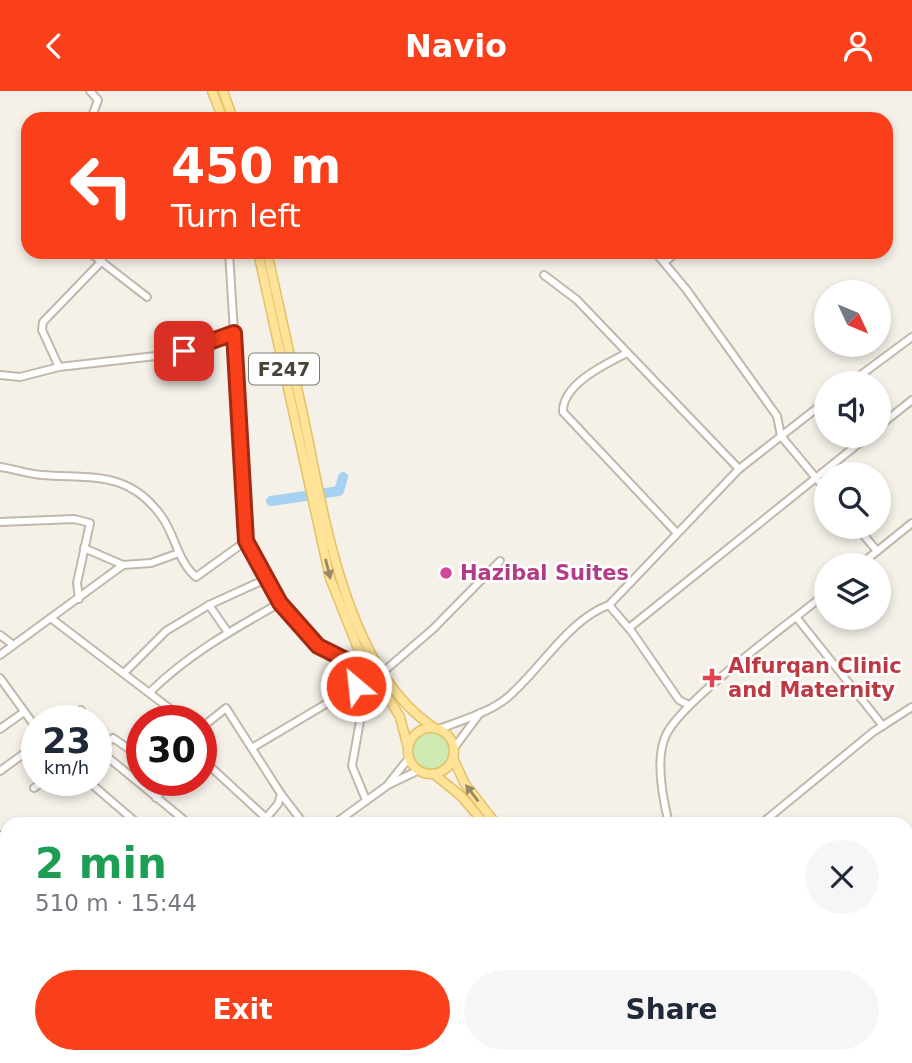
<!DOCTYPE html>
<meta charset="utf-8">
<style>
:root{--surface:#fff;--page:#f6f6f7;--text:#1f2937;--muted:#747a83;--accent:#fa401b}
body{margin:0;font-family:"DejaVu Sans",sans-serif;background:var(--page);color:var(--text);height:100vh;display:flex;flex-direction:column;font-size:26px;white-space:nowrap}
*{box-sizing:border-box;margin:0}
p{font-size:23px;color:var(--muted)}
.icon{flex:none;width:38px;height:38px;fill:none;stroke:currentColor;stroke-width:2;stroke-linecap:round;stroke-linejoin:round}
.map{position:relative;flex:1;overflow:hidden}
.details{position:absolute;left:0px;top:726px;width:914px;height:247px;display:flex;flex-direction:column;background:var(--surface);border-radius:21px 21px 0 0;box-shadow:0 4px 10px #0003}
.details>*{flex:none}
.guide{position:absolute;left:21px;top:21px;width:872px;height:147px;border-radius:21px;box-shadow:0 4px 10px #0003;background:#fa401b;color:#fff;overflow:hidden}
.needle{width:46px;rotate:134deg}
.controls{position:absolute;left:814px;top:189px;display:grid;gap:14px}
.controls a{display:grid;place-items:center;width:77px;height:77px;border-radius:50%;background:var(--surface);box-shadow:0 4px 10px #0003;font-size:35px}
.speed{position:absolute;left:21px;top:614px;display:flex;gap:14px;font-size:35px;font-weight:700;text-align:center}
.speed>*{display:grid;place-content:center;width:91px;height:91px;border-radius:50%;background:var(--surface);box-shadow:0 4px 10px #0003;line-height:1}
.speed small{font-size:18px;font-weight:400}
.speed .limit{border:10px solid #d22;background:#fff;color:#111}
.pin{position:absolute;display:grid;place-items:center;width:60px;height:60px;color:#fff;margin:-30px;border-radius:14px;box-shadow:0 4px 10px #0006}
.me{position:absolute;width:77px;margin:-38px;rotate:332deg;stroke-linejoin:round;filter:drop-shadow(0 0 5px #0008)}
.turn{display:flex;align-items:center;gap:24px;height:147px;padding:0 35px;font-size:32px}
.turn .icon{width:91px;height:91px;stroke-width:2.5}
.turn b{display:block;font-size:49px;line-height:60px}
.round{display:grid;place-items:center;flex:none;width:74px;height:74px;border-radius:37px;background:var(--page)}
.headline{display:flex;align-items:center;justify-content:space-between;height:119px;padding:0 35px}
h1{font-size:42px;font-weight:800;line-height:52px;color:#1e9e55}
.action{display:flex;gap:14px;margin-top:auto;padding:14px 35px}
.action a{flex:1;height:80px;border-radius:42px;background:var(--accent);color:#fff;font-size:28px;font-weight:800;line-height:80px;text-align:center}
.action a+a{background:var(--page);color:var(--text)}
header{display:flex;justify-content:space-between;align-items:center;height:91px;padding:0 35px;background:var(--accent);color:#fff;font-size:32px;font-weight:800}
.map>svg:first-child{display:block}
.green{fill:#cfe9b2}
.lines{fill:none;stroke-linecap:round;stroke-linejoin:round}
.river{stroke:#a6d1f1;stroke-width:10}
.minor-casing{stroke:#c0b9ab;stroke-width:10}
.major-casing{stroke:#e4c167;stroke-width:11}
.minor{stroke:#fff;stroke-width:6}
.major{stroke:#fee399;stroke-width:8}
.oneway{fill:#9a8a63}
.route-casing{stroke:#a22a12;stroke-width:18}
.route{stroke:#fa401b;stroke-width:12}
.hotel-dot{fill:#d1479c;stroke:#fff;stroke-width:2.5}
.health-dot{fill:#e0444e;stroke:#fff;stroke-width:2.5}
.labels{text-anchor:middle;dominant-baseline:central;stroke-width:5;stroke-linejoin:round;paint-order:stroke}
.shield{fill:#fff;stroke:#7f7b73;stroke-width:2}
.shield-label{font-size:19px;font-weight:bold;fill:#484237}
.hotel-label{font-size:21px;font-weight:bold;fill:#b23c85;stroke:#fff;text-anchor:start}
.health-label{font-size:21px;font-weight:bold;fill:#be3a42;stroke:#fff;text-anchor:start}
</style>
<header><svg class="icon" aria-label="back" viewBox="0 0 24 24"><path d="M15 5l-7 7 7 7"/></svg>Navio<svg class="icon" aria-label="person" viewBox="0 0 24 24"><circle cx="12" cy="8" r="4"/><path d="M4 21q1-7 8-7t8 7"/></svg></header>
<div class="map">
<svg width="912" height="972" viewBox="0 0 912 972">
<rect width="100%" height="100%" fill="#f5f1e9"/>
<circle class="green" cx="431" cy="659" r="20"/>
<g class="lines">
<polyline class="river" points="271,410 339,400 343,386"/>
<g class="minor-casing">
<g id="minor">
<polyline points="90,0 98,9 91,28"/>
<polyline points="27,122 28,123"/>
<polyline points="89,161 147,206"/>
<polyline points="655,161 686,198 777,325 781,345 826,399"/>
<polyline points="102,170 43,231 42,239 59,276 173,263 234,242 229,161"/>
<polyline points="665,171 677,161"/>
<polyline points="544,184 577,209 739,378"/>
<polyline points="234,242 246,450 280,512 318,555 350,571 366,572"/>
<path d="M627 262C606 273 562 293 563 321L676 441"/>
<polyline points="0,284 20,286 59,276"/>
<polyline points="850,292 912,246"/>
<polyline points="878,336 912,309"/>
<path d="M0 376C14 378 28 383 42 384 92 388 129 379 162 426 175 444 178 471 196 486L246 450"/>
<polyline points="0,431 74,428 90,432 77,492 79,508"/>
<polyline points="857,436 877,460"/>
<polyline points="84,457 123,474"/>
<polyline points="860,474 912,432"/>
<polyline points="209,514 227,540"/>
<polyline points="609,514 632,541 679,609 689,614"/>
<polyline points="797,527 883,635"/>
<polyline points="52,528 186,630"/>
<polyline points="629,537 868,345"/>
<polyline points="0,544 12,553"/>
<polyline points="0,564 123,474 151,472 179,462"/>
<polyline points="350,571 363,613 352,675 366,709"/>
<polyline points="125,581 166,540 209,514 266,488"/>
<polyline points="383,581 433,538 500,470"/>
<polyline points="0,587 37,638"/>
<path d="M150 601C189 563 232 539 280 512"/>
<polyline points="68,630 81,619"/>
<polyline points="201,637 226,617 281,703 278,713 261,733"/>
<polyline points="0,638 24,621"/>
<path d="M439 638C460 630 491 621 508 606 540 579 569 528 609 514L739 378 826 310"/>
<polyline points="252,657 356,595"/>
<polyline points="454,657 480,622"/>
<polyline points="99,659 113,647 142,667"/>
<polyline points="96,662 99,659 189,733"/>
<polyline points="201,667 266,727"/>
<polyline points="0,680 37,653"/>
<polyline points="88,690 138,733"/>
<polyline points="389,692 409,667"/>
<polyline points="34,697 44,690"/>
<polyline points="281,703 304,733"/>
<polyline points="156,707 169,690"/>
<polyline points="334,733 388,694 419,679"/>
<path d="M669 733C663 709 655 667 666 644 682 609 792 531 826 502"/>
<polyline points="761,733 873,641 912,616"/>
<polyline points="0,744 7,747"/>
<polyline points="906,770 912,763"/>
<polyline points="0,902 7,903"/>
<polyline points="0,965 8,968"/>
<polyline points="404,966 411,972"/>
<polyline points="776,966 779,972"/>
<polyline points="854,966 858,972"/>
<polyline points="218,972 221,966"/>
<polyline points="687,972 697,966"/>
</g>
</g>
<g class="major-casing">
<g id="major">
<polyline points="212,0 223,28"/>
<polyline points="223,0 233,28"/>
<polyline points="258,161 330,487 357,555 400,626 408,657"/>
<path d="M267 161C279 217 292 272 304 328 324 424 346 578 433 636"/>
<circle cx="431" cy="660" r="23"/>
<polyline points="453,667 465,693 496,733"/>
<polyline points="434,683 461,705 485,733"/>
<polyline points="642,966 645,972"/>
<polyline points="653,966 656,972"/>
</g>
</g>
<use href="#minor" class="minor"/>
<use href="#major" class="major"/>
</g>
<defs><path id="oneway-solid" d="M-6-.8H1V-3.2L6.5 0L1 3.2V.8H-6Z" transform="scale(1.75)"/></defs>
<g class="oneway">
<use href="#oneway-solid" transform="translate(328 478) rotate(76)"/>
<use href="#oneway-solid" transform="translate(472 702) rotate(-127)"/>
</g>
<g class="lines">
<g class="route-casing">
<polyline id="route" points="184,260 234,242 246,450 280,512 318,555 350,571 356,595"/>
</g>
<use href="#route" class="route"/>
</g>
<circle class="hotel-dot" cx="446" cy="482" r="7"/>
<path class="health-dot" d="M708.5 576.5h7v7h7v7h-7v7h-7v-7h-7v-7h7z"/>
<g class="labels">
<rect class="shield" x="249" y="262.5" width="70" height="31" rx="5"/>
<g class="shield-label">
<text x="284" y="278">F247</text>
</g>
<g class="hotel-label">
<text x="460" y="482">Hazibal Suites</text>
</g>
<g class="health-label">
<text x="728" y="575">Alfurqan Clinic<tspan x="728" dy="24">and Maternity</tspan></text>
</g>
</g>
</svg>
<div class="controls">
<a><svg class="needle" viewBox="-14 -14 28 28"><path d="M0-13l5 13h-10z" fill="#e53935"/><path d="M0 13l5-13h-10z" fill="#747a83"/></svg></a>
<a><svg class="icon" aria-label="sound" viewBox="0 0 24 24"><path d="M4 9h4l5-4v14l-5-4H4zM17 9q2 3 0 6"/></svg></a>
<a><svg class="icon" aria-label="search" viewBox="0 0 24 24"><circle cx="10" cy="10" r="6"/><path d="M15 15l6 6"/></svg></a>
<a><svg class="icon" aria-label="layers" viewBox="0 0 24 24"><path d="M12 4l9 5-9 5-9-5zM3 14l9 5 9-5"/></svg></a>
</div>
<div class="speed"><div>23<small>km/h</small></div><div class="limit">30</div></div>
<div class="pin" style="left:184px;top:260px;background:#d93025"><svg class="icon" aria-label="arrive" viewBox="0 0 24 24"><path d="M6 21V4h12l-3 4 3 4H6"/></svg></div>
<svg class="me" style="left:356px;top:595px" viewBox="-20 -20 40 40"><circle r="17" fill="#fa401b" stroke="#fff" stroke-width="3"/><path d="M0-11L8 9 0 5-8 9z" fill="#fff"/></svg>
<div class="guide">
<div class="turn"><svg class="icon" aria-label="left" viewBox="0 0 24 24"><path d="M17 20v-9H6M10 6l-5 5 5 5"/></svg><div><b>450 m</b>Turn left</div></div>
</div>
<section class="details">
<div class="headline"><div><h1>2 min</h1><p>510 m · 15:44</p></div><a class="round"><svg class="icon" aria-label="close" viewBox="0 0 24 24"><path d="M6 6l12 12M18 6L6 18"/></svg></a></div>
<div class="action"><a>Exit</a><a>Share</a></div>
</section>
</div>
